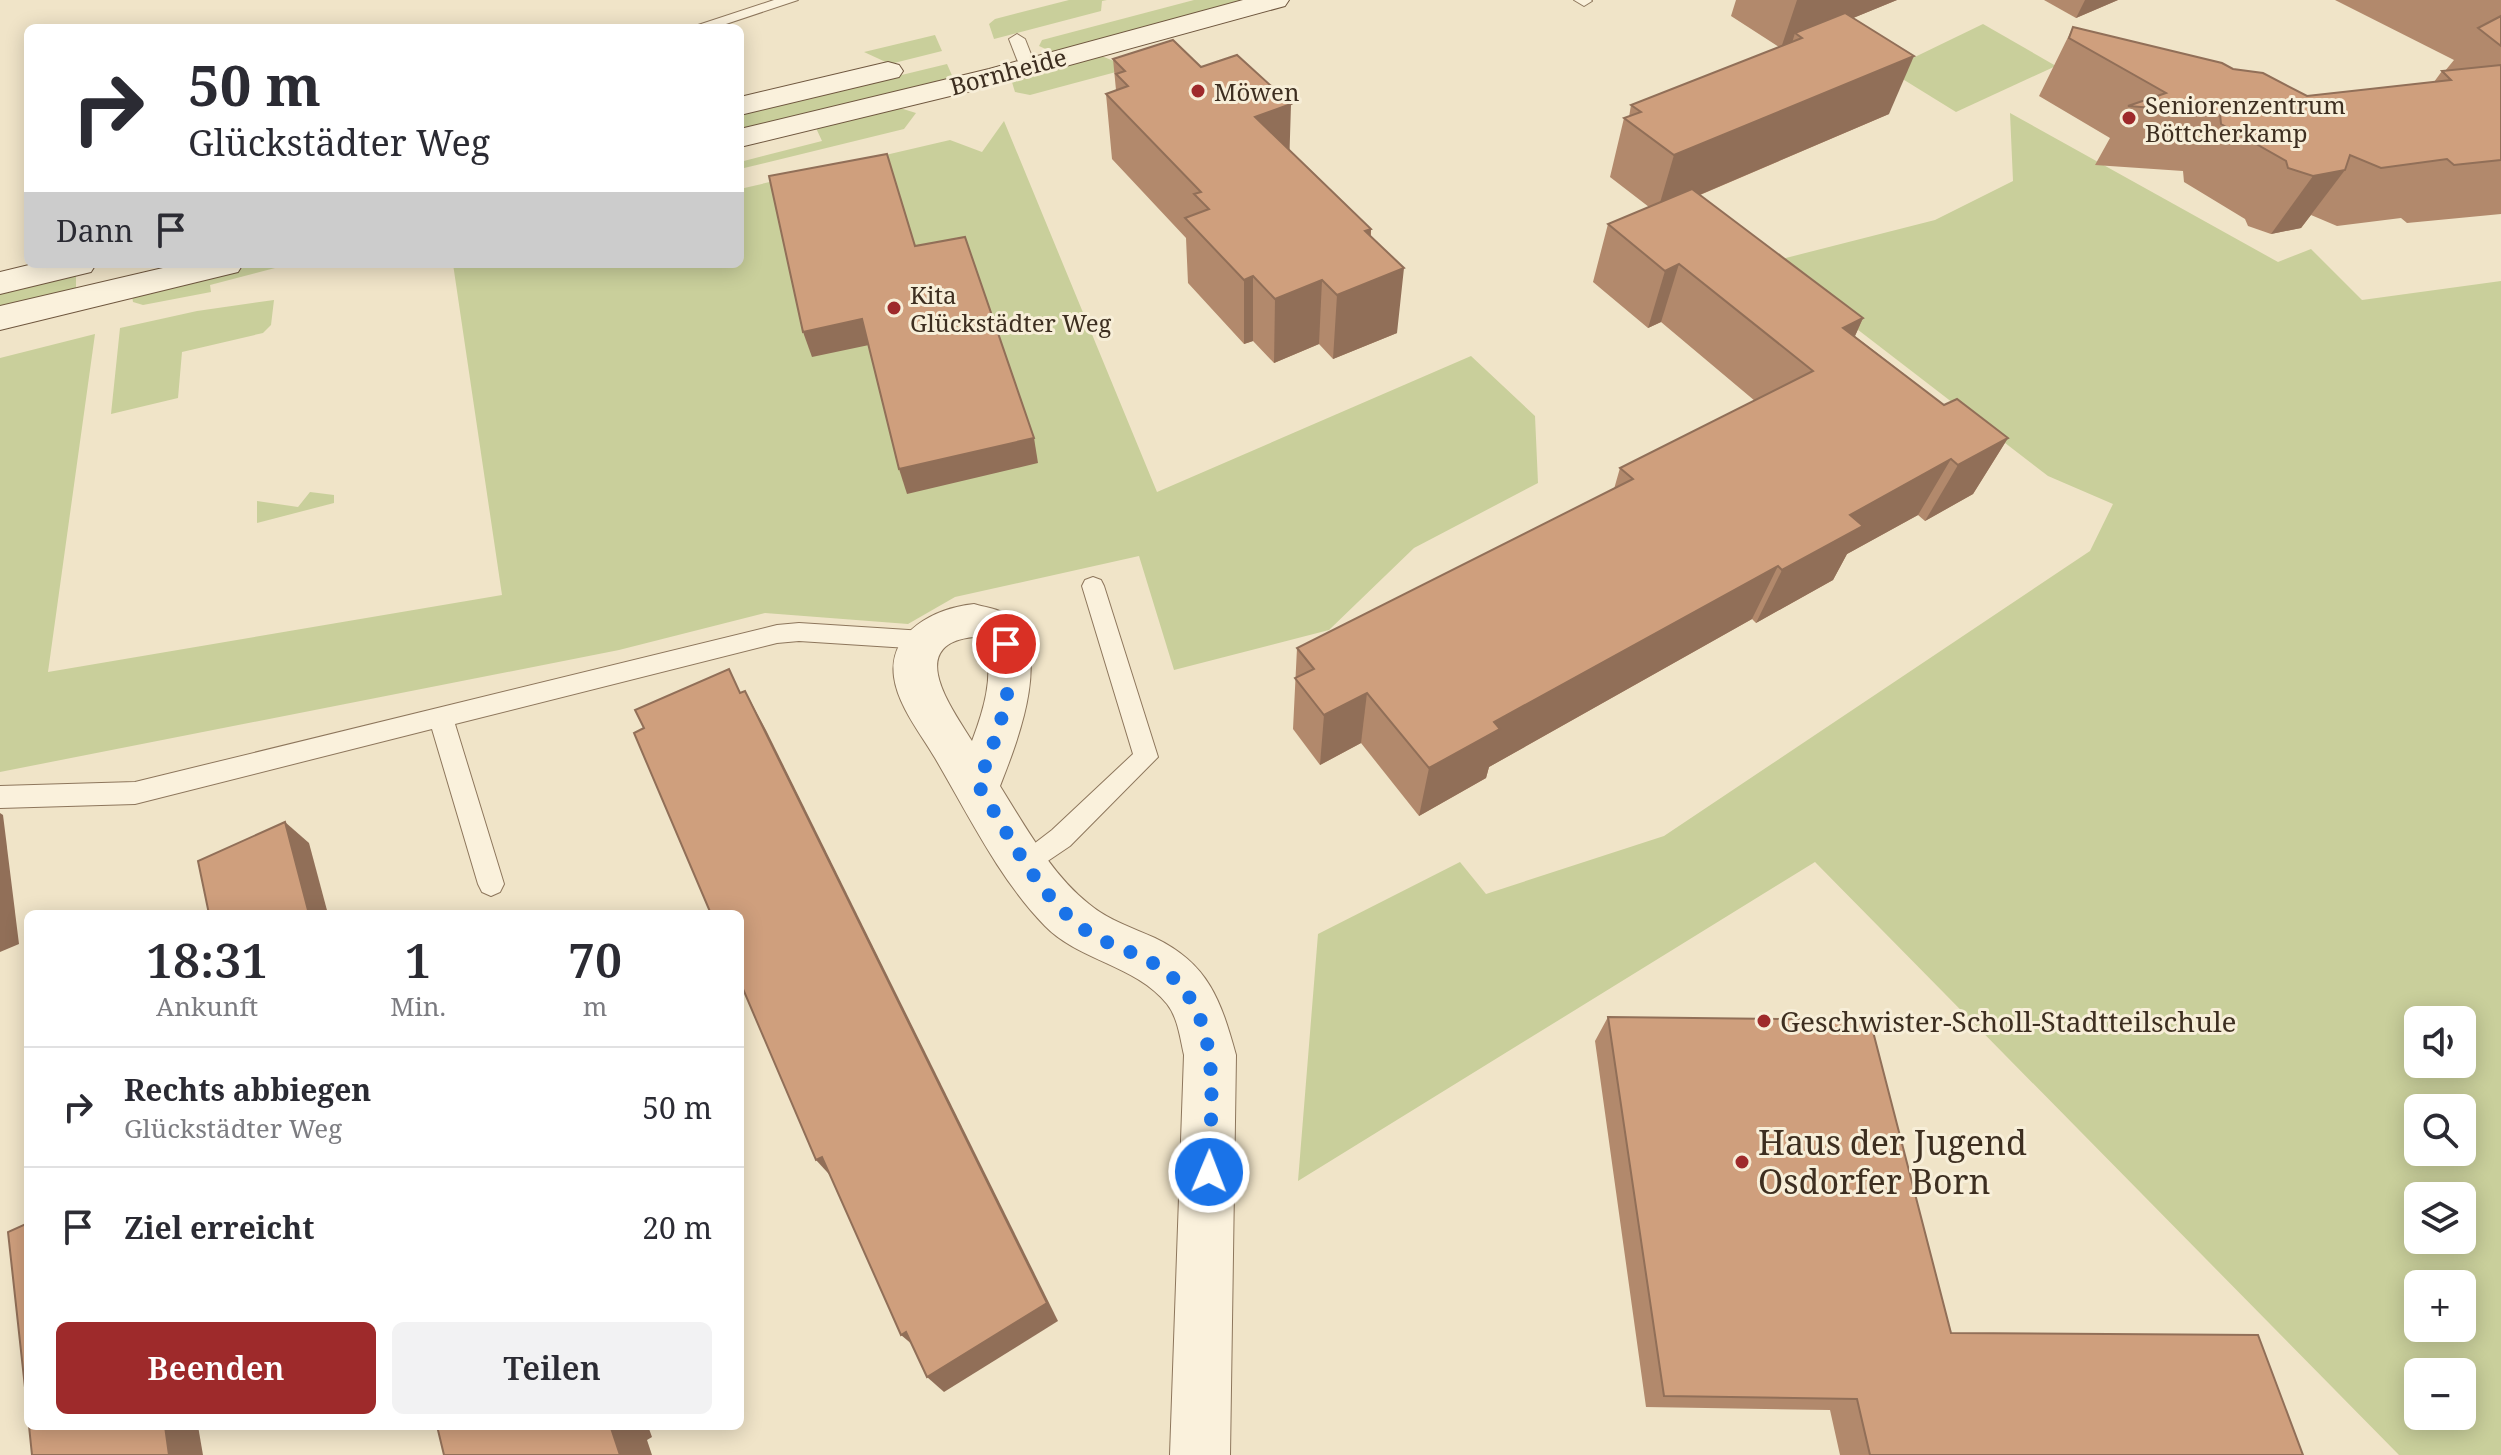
<!DOCTYPE html>
<html lang="de">
<meta charset="utf-8">
<style>
:root{--surface:#fff;--page:#f2f2f3;--text:#2b2b33;--muted:#7c7c81;--line:#e1e1e2;--accent:#9e2a2b}
body{margin:0;font-family:"Noto Serif",serif;background:var(--page);color:var(--text);height:100vh;display:flex;flex-direction:column;font-size:30px;white-space:nowrap}
*{box-sizing:border-box;margin:0}
p{font-size:26px;color:var(--muted)}
.icon{flex:none;width:44px;height:44px;fill:none;stroke:currentColor;stroke-width:2;stroke-linecap:round;stroke-linejoin:round}
.map{position:relative;flex:1;overflow:hidden}
.side{position:absolute;left:24px;top:910px;width:720px;height:520px;display:flex;flex-direction:column;background:var(--surface);border-radius:12px;box-shadow:0 4px 20px #0003}
.side>*{flex:none}
.guide{position:absolute;left:24px;top:24px;width:720px;height:244px;border-radius:12px;box-shadow:0 4px 20px #0003;background:#fff;color:var(--text);overflow:hidden}
.fabs{position:absolute;left:2404px;top:1006px;display:grid;gap:16px}
.fabs a{display:grid;place-items:center;width:72px;height:72px;border-radius:12px;background:var(--surface);box-shadow:0 4px 20px #0003;font-size:40px}
.pin{position:absolute;display:grid;place-items:center;width:68px;height:68px;color:#fff;margin:-34px;border:4px solid #fff;border-radius:50%;box-shadow:0 2px 8px #0007}
.me{position:absolute;width:88px;margin:-44px;rotate:1deg;stroke-linejoin:round;filter:drop-shadow(0 0 6px #0008)}
.turn{display:flex;align-items:center;gap:28px;height:168px;padding:0 32px;font-size:36px}
.turn .icon{width:104px;height:104px;stroke-width:2.5}
.turn b{display:block;font-size:56px;line-height:68px}
.then{display:flex;align-items:center;height:76px;padding:0 32px;background:#0003;gap:16px;font-size:30px}
.eta{display:flex;justify-content:space-evenly;align-items:center;height:136px;text-align:center}
.eta b{font-size:48px;font-weight:600;line-height:56px}
.cta{display:flex;gap:16px;margin-top:auto;padding:16px 32px}
.cta a{flex:1;height:92px;border-radius:12px;background:var(--accent);color:#fff;font-size:32px;font-weight:600;line-height:92px;text-align:center}
.cta a+a{background:var(--page);color:var(--text)}
ul{padding:0;list-style:none}
li{display:flex;align-items:center;gap:24px;height:120px;padding:0 32px;border-top:2px solid var(--line)}
li div{flex:1}
li b{display:block;font-size:30px}
li em{font-style:normal}
.map>svg:first-child{display:block}
.green{fill:#c9cf9b;fill-rule:evenodd}
.lines{fill:none;stroke-linecap:round;stroke-linejoin:round}
.lane-casing{stroke:#8d765c;stroke-width:2}
.street-casing{stroke:#8d765c;stroke-width:2}
.secondary-casing{stroke:#6f573f;stroke-width:2}
.lane{fill:#faf1dc;fill-rule:evenodd}
.street{fill:#faf1dc;fill-rule:evenodd}
.secondary{fill:#faf1dc;fill-rule:evenodd}
.wall{fill:#b2896c}
.shaded-wall{fill:#916f58}
.building{fill:#cf9f7d;stroke:#916f58;stroke-width:2}
.route{stroke:#1a73e8;stroke-width:14;stroke-dasharray:0 25.2}
.poi-dot{fill:#9e2a2b;stroke:#f7eed8;stroke-width:3}
.labels{text-anchor:middle;dominant-baseline:central;stroke-width:6;stroke-linejoin:round;paint-order:stroke}
.far-street-label{font-size:24px;fill:#3d2e20;stroke:#f7eed8}
.far-poi-label{font-size:24px;fill:#3d2e20;stroke:#f7eed8;text-anchor:start}
.poi-label{font-size:28px;fill:#3d2e20;stroke:#f7eed8;text-anchor:start}
.near-poi-label{font-size:34px;fill:#3d2e20;stroke:#f7eed8;text-anchor:start}
</style>
<div class="map">
<svg width="2501" height="1455" viewBox="0 0 2501 1455">
<rect width="100%" height="100%" fill="#f0e4c8"/>
<g class="green">
<polygon points="1069,0 1107,0 1102,1 1101,11 994,39 989,24 995,19"/>
<polygon points="1194,0 1251,0 1052,52 1039,46 1042,40"/>
<polygon points="1983,24 2056,66 1956,112 1888,70"/>
<polygon points="935,35 942,51 890,64 864,52"/>
<polygon points="1099,55 1131,68 1030,95 1015,92 1011,79"/>
<polygon points="947,64 954,80 740,132 740,114"/>
<polygon points="900,108 916,113 904,129 740,169 740,162 822,141 816,128"/>
<path d="M2010 113 2278 262 2311 249 2362 300 2501 281V1455H2399L1815 862 1298 1181 1318 934 1460 862 1486 894 1664 836 2090 551 2113 504 2048 476 1770 262 1935 220 2013 181ZM2418 1020H2462V1064H2418ZM2418 1108H2462V1152H2418ZM2418 1196H2462V1240H2418ZM2418 1284H2462V1328H2418ZM2418 1372H2462V1416H2418Z"/>
<polygon points="1004,121 1157,492 1471,356 1535,416 1538,483 1414,548 1329,630 1174,670 1139,556 955,597 908,624 765,613 619,650 0,772 0,358 95,334 48,672 502,595 453,264 740,264 740,189 950,140 982,152"/>
<polygon points="259,264 275,268 210,285 211,292 143,305 133,302 132,296"/>
<polygon points="76,272 76,293 0,312 0,290"/>
<polygon points="274,300 271,325 263,333 182,352 178,398 111,414 120,328 197,311"/>
<polygon points="310,492 334,495 334,503 257,523 257,501 298,507"/>
</g>
<g class="lines">
<g class="lane-casing">
<g id="lane">
<polygon points="774,0 798,0 714,28 689,28"/>
<polygon points="1574,0 1591,0 1592,1 1584,6"/>
<polygon points="1017,34 1025,39 1036,67 1034,70 1020,67 1009,39"/>
<polygon points="1093,577 1101,580 1104,586 1158,757 1070,846 1027,875 1018,872 1014,864 1018,856 1052,830 1133,754 1082,586 1085,580"/>
<polygon points="799,623 924,631 932,634 935,640 932,646 924,649 799,641 777,643 455,724 504,884 500,892 491,896 482,892 478,884 432,729 135,804 0,808 0,786 135,782 777,625"/>
</g>
</g>
<g class="street-casing">
<path id="street" d="M974 604C983 607 995 608 1004 613 1058 642 1016 745 1000 786 1025 826 1052 875 1089 904 1108 920 1133 928 1155 938 1209 964 1221 1001 1236 1055L1230 1455H1170L1184 1055C1180 1038 1178 1018 1167 1004 1136 965 1079 961 1045 926 999 879 968 814 935 758 921 734 898 706 894 677 888 631 936 608 974 604ZM974 637 984 645C995 675 983 712 972 741 953 710 903 644 974 637Z"/>
</g>
<g class="secondary-casing">
<g id="secondary">
<polygon points="1243,0 1289,0 1285,6 1008,82 740,147 740,129 989,69"/>
<polygon points="888,62 899,65 903,71 899,77 740,115 740,97"/>
<polygon points="33,264 96,264 91,272 0,294 0,272"/>
<polygon points="180,264 243,264 238,272 0,330 0,306"/>
</g>
</g>
<use href="#lane" class="lane"/>
<use href="#street" class="street"/>
<use href="#secondary" class="secondary"/>
</g>
<g class="wall">
<polygon points="1736,0 1897,0 1853,18 1889,114 1700,195 1863,318 1855,336 1944,405 2008,438 1973,494 1925,521 1918,515 1847,554 1833,580 1756,623 1752,619 1489,767 1486,778 1419,816 1361,743 1320,765 1293,729 1297,648 1614,489 1620,468 1755,401 1661,322 1648,328 1593,282 1608,224 1649,207 1610,177 1624,118 1629,117 1631,105 1779,47 1731,16"/>
<polygon points="2044,0 2118,0 2076,18"/>
<polygon points="2335,0 2501,0 2501,214 2407,223 2401,218 2337,226 2311,215 2301,228 2271,234 2248,226 2245,219 2184,182 2183,171 2095,165 2110,138 2039,96 2073,27 2233,69 2307,96 2434,82 2442,71 2445,71 2454,60"/>
<polygon points="1113,59 1290,150 1371,229 1371,236 1397,333 1333,359 1319,344 1274,363 1253,341 1244,344 1188,283 1186,238 1112,159 1106,94 1116,90"/>
<polygon points="1608,1017 1951,1333 2303,1455 1840,1455 1830,1410 1646,1407 1595,1041"/>
</g>
<g class="shaded-wall">
<polygon points="1797,0 1897,0 1802,39 1802,38 1795,33 1792,43 1781,48"/>
<polygon points="2085,0 2118,0 2076,18"/>
<polygon points="1914,56 1889,114 1657,213 1674,155"/>
<polygon points="1291,104 1289,169 1255,117"/>
<polygon points="2345,170 2301,228 2271,234 2313,176"/>
<polygon points="1371,229 1367,283 1404,268 1397,333 1333,359 1337,295 1365,231"/>
<polygon points="1679,264 1661,322 1648,328 1665,271"/>
<polygon points="1253,276 1253,341 1244,344 1244,280"/>
<polygon points="1322,280 1319,344 1274,363 1275,299"/>
<polygon points="1863,318 1837,376 1843,328"/>
<polygon points="862,319 869,345 812,357 803,332"/>
<polygon points="1034,438 1038,463 907,494 899,469"/>
<polygon points="2008,438 1973,494 1925,521 1958,465"/>
<polygon points="1951,459 1918,515 1847,554 1833,580 1756,623 1782,570 1850,515"/>
<polygon points="1778,566 1752,619 1489,767 1486,778 1419,816 1429,768 1494,722"/>
<polygon points="745,691 766,730 1058,1321 944,1392 927,1377"/>
<polygon points="1367,693 1361,743 1320,765 1324,715"/>
<polygon points="0,813 3,815 19,944 0,952"/>
<polygon points="285,822 309,843 328,914 309,914"/>
<polygon points="822,1157 838,1184 816,1160"/>
<polygon points="906,1332 920,1351 901,1335"/>
<polygon points="165,1426 198,1426 203,1455 169,1455"/>
<polygon points="614,1426 648,1426 652,1437 647,1440 652,1455 620,1455 611,1428"/>
</g>
<g class="building">
<polygon points="1845,13 1914,56 1674,155 1624,118 1641,112 1631,105 1802,38 1795,33"/>
<polygon points="2501,16 2501,46 2478,28"/>
<polygon points="2073,27 2222,63 2233,69 2263,73 2307,96 2451,80 2442,71 2501,65 2501,160 2454,165 2447,159 2381,168 2350,155 2345,170 2313,176 2288,168 2286,161 2221,124 2220,113 2128,106 2166,93 2069,38"/>
<polygon points="1173,40 1201,67 1237,55 1291,104 1255,117 1371,229 1365,231 1404,268 1337,295 1322,280 1275,299 1253,276 1244,280 1185,218 1209,209 1194,194 1201,192 1106,94 1128,86 1116,74 1125,71 1113,59"/>
<polygon points="887,154 915,246 965,237 1034,438 899,469 862,319 803,332 769,176"/>
<polygon points="1692,189 1863,318 1843,328 1944,405 1957,399 2008,438 1958,465 1951,459 1850,515 1863,526 1782,570 1778,566 1494,722 1500,729 1429,768 1367,693 1324,715 1295,678 1314,669 1297,648 1633,479 1620,468 1813,371 1679,264 1665,271 1608,224"/>
<polygon points="729,669 740,693 745,691 1047,1303 927,1377 906,1332 901,1335 822,1157 816,1160 740,982 740,914 711,914 634,733 644,728 635,710"/>
<polygon points="285,822 309,914 209,914 198,861"/>
<polygon points="1608,1017 1870,1020 1951,1333 2258,1335 2303,1455 1870,1455 1857,1399 1664,1396"/>
<polygon points="28,1223 28,1415 8,1232"/>
<polygon points="29,1426 165,1426 169,1455 32,1455"/>
<polygon points="437,1426 614,1426 611,1428 620,1455 444,1455"/>
</g>
<g class="lines">
<path class="route" d="M1006 644C1018 690 993 743 978 785 1008 833 1036 892 1081 927 1105 946 1138 951 1162 969 1226 1014 1210 1104 1209 1172"/>
</g>
<g class="poi-dot">
<circle cx="1198" cy="91" r="8"/>
<circle cx="2129" cy="118" r="8"/>
<circle cx="894" cy="308" r="8"/>
<circle cx="1764" cy="1021" r="8"/>
<circle cx="1742" cy="1162" r="8"/>
</g>
<g class="labels">
<g class="far-street-label">
<text transform="translate(1008 71) rotate(-15)">Bornheide</text>
</g>
<g class="far-poi-label">
<text x="1214" y="91">Möwen</text>
<text x="2145" y="104">Seniorenzentrum<tspan x="2145" dy="28">Böttcherkamp</tspan></text>
<text x="910" y="294">Kita<tspan x="910" dy="28">Glückstädter Weg</tspan></text>
</g>
<g class="poi-label">
<text x="1780" y="1021">Geschwister-Scholl-Stadtteilschule</text>
</g>
<g class="near-poi-label">
<text x="1758" y="1142">Haus der Jugend<tspan x="1758" dy="39">Osdorfer Born</tspan></text>
</g>
</g>
</svg>
<div class="fabs">
<a><svg class="icon" aria-label="sound" viewBox="0 0 24 24"><path d="M4 9h4l5-4v14l-5-4H4zM17 9q2 3 0 6"/></svg></a>
<a><svg class="icon" aria-label="search" viewBox="0 0 24 24"><circle cx="10" cy="10" r="6"/><path d="M15 15l6 6"/></svg></a>
<a><svg class="icon" aria-label="layers" viewBox="0 0 24 24"><path d="M12 4l9 5-9 5-9-5zM3 14l9 5 9-5"/></svg></a>
<a>+</a>
<a>−</a>
</div>
<div class="pin" style="left:1006px;top:644px;background:#d93025"><svg class="icon" aria-label="arrive" viewBox="0 0 24 24"><path d="M6 21V4h12l-3 4 3 4H6"/></svg></div>
<svg class="me" style="left:1209px;top:1172px" viewBox="-20 -20 40 40"><circle r="17" fill="#1a73e8" stroke="#fff" stroke-width="3"/><path d="M0-11L8 9 0 5-8 9z" fill="#fff"/></svg>
<div class="guide">
<div class="turn"><svg class="icon" aria-label="right" viewBox="0 0 24 24"><path d="M7 20v-9h11M14 6l5 5-5 5"/></svg><div><b>50 m</b>Glückstädter Weg</div></div>
<div class="then">Dann<svg class="icon" aria-label="arrive" viewBox="0 0 24 24"><path d="M6 21V4h12l-3 4 3 4H6"/></svg></div>
</div>
<section class="side">
<div class="eta">
<div><b>18:31</b><p>Ankunft</p></div>
<div><b>1</b><p>Min.</p></div>
<div><b>70</b><p>m</p></div>
</div>
<ul>
<li><svg class="icon" aria-label="right" viewBox="0 0 24 24"><path d="M7 20v-9h11M14 6l5 5-5 5"/></svg><div><b>Rechts abbiegen</b><p>Glückstädter Weg</p></div><em>50 m</em></li>
<li><svg class="icon" aria-label="arrive" viewBox="0 0 24 24"><path d="M6 21V4h12l-3 4 3 4H6"/></svg><div><b>Ziel erreicht</b></div><em>20 m</em></li>
</ul>
<div class="cta"><a>Beenden</a><a>Teilen</a></div>
</section>
</div>
